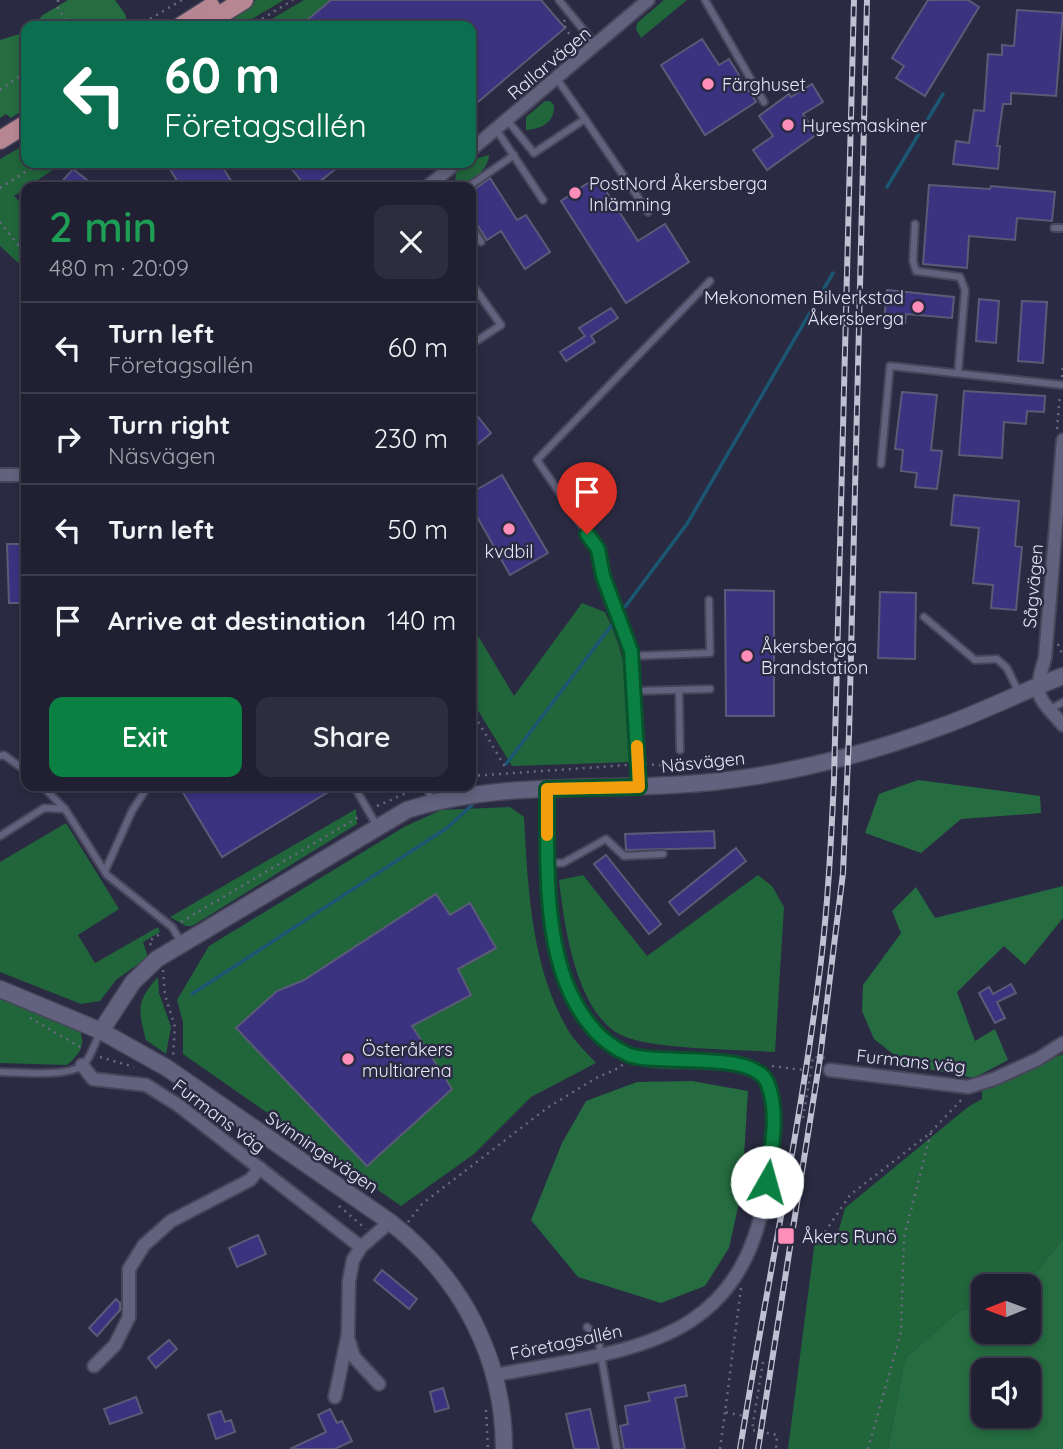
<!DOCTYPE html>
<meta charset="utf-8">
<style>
:root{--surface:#202032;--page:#2d2d3e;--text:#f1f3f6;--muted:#a2a3ac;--line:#3d3e4d;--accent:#0b8043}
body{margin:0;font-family:Quicksand,sans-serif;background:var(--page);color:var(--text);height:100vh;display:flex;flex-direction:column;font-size:26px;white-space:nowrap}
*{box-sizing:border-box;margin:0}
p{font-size:23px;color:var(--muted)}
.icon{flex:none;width:38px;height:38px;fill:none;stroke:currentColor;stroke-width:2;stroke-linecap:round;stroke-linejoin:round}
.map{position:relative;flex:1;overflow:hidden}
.side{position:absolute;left:21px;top:182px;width:455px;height:609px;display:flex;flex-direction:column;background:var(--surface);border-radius:14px;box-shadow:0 4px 10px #0003,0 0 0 2px var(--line)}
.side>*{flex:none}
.guide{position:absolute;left:21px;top:21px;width:455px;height:147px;border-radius:14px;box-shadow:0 4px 10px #0003,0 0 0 2px var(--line);background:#0b6e4f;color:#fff;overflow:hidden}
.needle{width:46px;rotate:269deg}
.fabs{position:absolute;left:971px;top:1274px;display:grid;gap:14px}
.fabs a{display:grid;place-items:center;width:70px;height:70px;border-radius:14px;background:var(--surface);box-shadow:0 4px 10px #0003,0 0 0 2px var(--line);font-size:35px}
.pin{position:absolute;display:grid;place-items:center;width:60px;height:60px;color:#fff;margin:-72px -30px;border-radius:50% 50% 50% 0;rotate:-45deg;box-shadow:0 0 7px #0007}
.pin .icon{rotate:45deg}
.me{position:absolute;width:77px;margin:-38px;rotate:7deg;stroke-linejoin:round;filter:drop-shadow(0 0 5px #0008)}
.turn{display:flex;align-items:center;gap:24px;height:147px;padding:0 28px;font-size:32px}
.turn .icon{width:91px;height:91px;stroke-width:2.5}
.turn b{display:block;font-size:49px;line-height:60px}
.round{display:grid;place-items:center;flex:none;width:74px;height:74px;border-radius:14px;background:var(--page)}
.head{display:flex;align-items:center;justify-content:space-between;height:119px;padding:0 28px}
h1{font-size:42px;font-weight:600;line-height:52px;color:#1e9e55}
.action{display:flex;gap:14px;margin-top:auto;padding:14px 28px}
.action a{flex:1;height:80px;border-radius:14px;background:var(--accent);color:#fff;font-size:28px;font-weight:600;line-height:80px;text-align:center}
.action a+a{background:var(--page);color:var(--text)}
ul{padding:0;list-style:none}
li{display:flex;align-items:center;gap:21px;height:91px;padding:0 28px;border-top:2px solid var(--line)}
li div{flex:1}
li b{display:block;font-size:26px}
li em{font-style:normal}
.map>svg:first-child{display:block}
.green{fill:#21653b}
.forest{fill:#256c40;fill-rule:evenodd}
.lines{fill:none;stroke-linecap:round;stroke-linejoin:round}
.stream{stroke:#1b5773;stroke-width:3.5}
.building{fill:#3b3380;stroke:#5a5b77;stroke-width:2}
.lane-casing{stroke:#46455a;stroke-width:10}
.street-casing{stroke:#46455a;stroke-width:16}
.secondary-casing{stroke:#46455a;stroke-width:19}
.primary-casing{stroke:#46455a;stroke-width:21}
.path{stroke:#696a7f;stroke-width:2.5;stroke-dasharray:2 5;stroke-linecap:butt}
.lane{stroke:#62627e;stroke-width:6}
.street{stroke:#62627e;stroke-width:12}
.secondary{stroke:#62627e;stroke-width:16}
.primary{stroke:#b68692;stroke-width:18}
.rail-casing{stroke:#bfc0d2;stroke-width:6}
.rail{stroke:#2a2a42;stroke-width:3.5;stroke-dasharray:10;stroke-linecap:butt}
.route-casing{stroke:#07532c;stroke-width:18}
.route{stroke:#0b8043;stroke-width:12}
.slow{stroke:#f59e0b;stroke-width:12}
.poi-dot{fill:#ff8eb9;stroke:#2a2a42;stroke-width:2.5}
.labels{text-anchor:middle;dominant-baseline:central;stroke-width:5;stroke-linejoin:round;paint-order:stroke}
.street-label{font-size:18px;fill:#e6e7f7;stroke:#2a2a42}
.poi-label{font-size:18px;fill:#e6e7f7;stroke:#2a2a42;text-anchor:start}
</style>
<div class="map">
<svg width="1063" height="1449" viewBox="0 0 1063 1449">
<rect width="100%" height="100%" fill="#2a2a42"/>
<g class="green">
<polygon points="256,0 284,0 240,26 214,26"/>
<polygon points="304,0 331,0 300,26 290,26 284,20 274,26 260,26"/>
<polygon points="664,0 687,0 641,38 636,29 637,23"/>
<path d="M545 101H550L554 105C555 122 542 129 526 130V117Z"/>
<polygon points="26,144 26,163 48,163 54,169 14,196 26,208 26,270 0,246 0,159"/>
<path d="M489 155C488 171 472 180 458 187L455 185 456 172 478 158Z"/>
<path d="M582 603 605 612C631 666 631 704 632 762L512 766 471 699V624L514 696Z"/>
<path d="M510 807 524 817C528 889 531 966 568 1030 575 1042 587 1053 596 1063L531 1097 474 1154 401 1206 183 1054V1022L177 1000 209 946 404 827 441 810Z"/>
<polygon points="356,809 357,824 192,926 186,926 170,917"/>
<polygon points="66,823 119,909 78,935 95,963 158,927 160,932 143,942 148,957 116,980 100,1001 81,1004 0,972 0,862"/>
<path d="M583 875 647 956 758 875 772 886 784 907 775 1052C737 1049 652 1050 621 1035 576 1013 564 924 559 880Z"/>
<path d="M158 977 159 993 171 1027 166 1054 146 1040C138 1010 136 1001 158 977Z"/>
<path d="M0 997 79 1029C87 1046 79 1054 67 1065L0 1063Z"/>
<polygon points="1063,1054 1063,1239 1025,1286 984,1286 983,1304 959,1311 905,1358 888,1449 788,1449 815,1240 837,1237 845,1208 968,1107 982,1099 982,1089"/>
</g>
<g class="forest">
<polygon points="68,0 115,0 125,14 128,26 32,26 43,15"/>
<polygon points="26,32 26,108 11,118 6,114 0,118 0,40"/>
<polygon points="918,780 1040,796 1041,813 961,819 921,853 865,833 879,794"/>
<polygon points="1063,886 1063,918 1025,965 1004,946 957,992 975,1041 995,1029 1008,1060 974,1078 907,1065 874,1039 862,1011 863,985 901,933 892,911 916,887 935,918"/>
<polygon points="692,1081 748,1091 742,1189 729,1248 705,1286 661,1303 578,1277 531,1220 562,1143 586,1101 637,1082"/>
<path d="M1063 1239V1449H888L905 1358 959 1311 983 1304 984 1332H1029V1286H1025ZM1029 1370V1416H984V1370Z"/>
</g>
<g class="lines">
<g class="stream">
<polyline points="887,187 943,94"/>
<polyline points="625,607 687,524 833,273"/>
<polyline points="506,764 611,626"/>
<polyline points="192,994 447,828 472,805"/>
</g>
</g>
<g class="building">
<polygon points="331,0 541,0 565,28 471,108 471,26 300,26"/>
<polygon points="928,0 968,0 979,7 925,96 896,78 904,66 892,58"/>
<polygon points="1017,10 1063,13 1056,96 1011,93 1011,104 1003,104 997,146 1000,146 998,169 953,164 956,141 969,143 974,110 984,111 988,54 1002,55 1002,45 1014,46"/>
<polygon points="702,39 719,65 729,59 756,102 705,135 661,65"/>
<polygon points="812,84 823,102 803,114 817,134 767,170 753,150 773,136 759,116 789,94 791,97"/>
<polygon points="166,163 220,163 235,187 181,187"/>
<polygon points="287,163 343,163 313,187 306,187"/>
<polygon points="73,169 96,187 57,187"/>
<polygon points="597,177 638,241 665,224 689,262 626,303 561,201"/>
<polygon points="490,178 517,220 526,215 550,252 525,269 501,231 487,240 471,215 471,192"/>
<polygon points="929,185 990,189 991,186 1055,192 1052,221 1017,218 1015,240 969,236 967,268 923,264"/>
<polygon points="887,290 954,297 952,318 906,314 905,323 884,321"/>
<polygon points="979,299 999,301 996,343 976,341"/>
<polygon points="1022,301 1047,302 1043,363 1018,361"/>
<polygon points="611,308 618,318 591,336 595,342 566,361 560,352 585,336 579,328"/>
<polygon points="964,391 1045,396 1044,412 1027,411 1026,424 1004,422 1002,458 959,455"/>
<polygon points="902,392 937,395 931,450 942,451 937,489 915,487 917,473 901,471 903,450 895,449"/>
<polygon points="471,408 491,433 471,450"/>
<polygon points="502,475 548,553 510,575 471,506 471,493"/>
<polygon points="954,495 1019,501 1015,546 1022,547 1016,610 991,608 993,585 973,583 979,528 951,525"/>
<polygon points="7,544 26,544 26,603 9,603"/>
<polygon points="725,590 774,591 774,716 726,716"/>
<polygon points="880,592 916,593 915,659 878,658"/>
<polygon points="179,786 338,786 222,857"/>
<polygon points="714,831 715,848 626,850 625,834"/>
<polygon points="736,848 746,861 679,915 669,902"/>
<polygon points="606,855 661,924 649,934 594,864"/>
<polygon points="436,894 450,915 470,903 496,948 458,969 471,995 412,1026 452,1089 367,1166 236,1028 277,991 304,980"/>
<polygon points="1011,984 1016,993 997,1002 1005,1018 995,1023 979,993 989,987 993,994"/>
<polygon points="258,1235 266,1254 237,1267 229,1248"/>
<polygon points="382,1270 417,1299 409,1309 374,1280"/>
<polygon points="116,1299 120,1303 120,1310 97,1336 89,1328"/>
<polygon points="169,1340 177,1349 156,1368 148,1358"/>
<polygon points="685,1385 687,1396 675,1398 685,1449 624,1449 620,1426 628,1424 625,1406 650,1401 648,1393"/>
<polygon points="443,1388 449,1408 435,1412 430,1392"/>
<polygon points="136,1397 142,1413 110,1424 104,1409"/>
<polygon points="330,1409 337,1423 342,1421 352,1441 335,1449 290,1449 326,1432 318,1415"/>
<polygon points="590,1409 599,1449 574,1449 566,1414"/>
<polygon points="221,1411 225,1422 231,1420 235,1432 216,1439 208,1415"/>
</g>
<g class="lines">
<g class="lane-casing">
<g id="lane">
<polyline points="559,0 595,44"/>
<polyline points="705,0 764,102"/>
<polyline points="585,119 648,212"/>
<polyline points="507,120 534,153 585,119 557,79"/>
<polyline points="496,129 543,200"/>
<polyline points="468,187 514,155"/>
<polyline points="915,224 913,261 916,271 960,277 965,290 958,373"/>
<polyline points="471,226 481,242"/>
<polyline points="1054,228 1063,228"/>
<polyline points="471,283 501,325 478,340"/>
<polyline points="881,464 890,366 1063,385"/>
<polyline points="924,617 975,660 997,659 1007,668 1019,693"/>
<polyline points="632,656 710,653 709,600"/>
<polyline points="679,690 680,750"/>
<polyline points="634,691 710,689"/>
<polyline points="1049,710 1063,702"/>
<polyline points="0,756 4,755 26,771"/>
<polyline points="639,785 631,651 603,576 598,549 537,460 710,281"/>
<polyline points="42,786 65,809 107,875 172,927 181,942"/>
<polyline points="354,786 377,826"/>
<polyline points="428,786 431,802"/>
<polyline points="0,836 44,808 65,809"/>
<polyline points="548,863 563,863 606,839 624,856 663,854"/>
<polyline points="105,871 132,811 148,786"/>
<path d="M0 1072C20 1072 70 1078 84 1064 91 1057 95 1042 100 1033"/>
<polyline points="587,1327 598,1337 617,1449"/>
</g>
</g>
<g class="street-casing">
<g id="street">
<polyline points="471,150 648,0"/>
<polyline points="427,187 456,163"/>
<path d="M1063 440 1045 658C1033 698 1037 695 1063 725"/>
<polyline points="0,475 26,475"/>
<polyline points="82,1065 93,1079 146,1085 178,1105 361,1247"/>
<polyline points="830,1070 968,1087 994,1079 1038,1059 1063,1043"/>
<polyline points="349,1341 354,1357 379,1384"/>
<polyline points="94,1366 115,1345 129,1317 129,1269 144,1245 171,1221 250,1180 260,1168"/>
<path d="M495 1375C638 1348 748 1346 769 1171 772 1144 781 1102 764 1078 753 1061 723 1063 705 1062 680 1060 649 1064 626 1053 537 1011 548 871 547 789"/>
<polyline points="335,1397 348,1334 349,1281 353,1260 361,1247 390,1222"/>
</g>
</g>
<g class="secondary-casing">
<g id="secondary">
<path d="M0 989 101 1031 167 1068 390 1222C461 1277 504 1358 504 1449"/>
<path d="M101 1031 133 982 157 959 407 810C508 777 624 794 729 780 801 771 872 752 940 727 982 712 1021 692 1063 676"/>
</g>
</g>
<g class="primary-casing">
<g id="primary">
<polyline points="181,26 211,7"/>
<polyline points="202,26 244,0"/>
<polyline points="0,140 26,124"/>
</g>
</g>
<g class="path">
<polyline points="58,0 58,9 71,26"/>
<polyline points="565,20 563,23 575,44"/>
<polyline points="138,26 182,0"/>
<polyline points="250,26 293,0"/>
<polyline points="0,90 26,72"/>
<polyline points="0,188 39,163"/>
<polyline points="0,222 26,255"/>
<polyline points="1062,377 1063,364"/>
<polyline points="1057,429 1060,394"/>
<polyline points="1058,644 1063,656"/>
<polyline points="471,710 507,770"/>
<polyline points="645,764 694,768"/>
<polyline points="471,776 628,765"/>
<polyline points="377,806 418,788"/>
<polyline points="181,922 362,815"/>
<polyline points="151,945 149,941 163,932"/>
<polyline points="163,970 165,995 175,1027 173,1056"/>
<polyline points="30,1018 82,1048"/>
<polyline points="100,1057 134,1067"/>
<polyline points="772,1066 811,1071 813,1057 826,1058"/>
<polyline points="803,1118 811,1071"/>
<polyline points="339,1206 366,1229"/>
<polyline points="408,1222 422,1204 547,1108 596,1078 621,1067 623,1063"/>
<polyline points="825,1232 850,1195 929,1134 964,1097"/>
<polyline points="741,1288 725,1412 753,1418"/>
<polyline points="763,1362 752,1430 777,1435 776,1449"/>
<polyline points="486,1410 488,1449"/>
<polyline points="720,1449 725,1412"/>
<polyline points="868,1449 901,1332 904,1237 931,1132"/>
</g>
<use href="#lane" class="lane"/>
<use href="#street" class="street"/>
<use href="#secondary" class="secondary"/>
<use href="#primary" class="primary"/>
<g class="rail-casing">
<g id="rail">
<path d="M740 1449C766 1289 800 1130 820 969 828 906 831 842 834 779L854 0"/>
<polyline points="758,1449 820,1058 843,873 849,735 867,0"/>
</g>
</g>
<use href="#rail" class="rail"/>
</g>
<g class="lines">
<g class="route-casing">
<path id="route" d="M587 534 598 549 603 576 631 651 639 787 547 789C548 863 540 966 591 1026 600 1038 615 1049 629 1055 660 1066 752 1050 767 1082 780 1112 771 1151 767 1182"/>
</g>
<use href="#route" class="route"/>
<polyline class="slow" points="547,835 547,789 639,787 637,746"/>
</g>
<g class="poi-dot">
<circle cx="708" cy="84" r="7"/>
<circle cx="788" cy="125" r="7"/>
<circle cx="575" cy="193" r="7"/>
<circle cx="918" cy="307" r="7"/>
<circle cx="509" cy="529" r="7"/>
<circle cx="747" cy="656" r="7"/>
<circle cx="348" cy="1059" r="7"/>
<rect x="777" y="1227" width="18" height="18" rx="3.5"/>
</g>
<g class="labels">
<g class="street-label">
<text transform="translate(549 63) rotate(-40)">Rallarvägen</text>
<text transform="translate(1033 586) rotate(-85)">Sågvägen</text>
<text transform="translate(703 762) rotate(-6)">Näsvägen</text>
<text transform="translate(911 1061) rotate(6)">Furmans väg</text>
<text transform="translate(219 1116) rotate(37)">Furmans väg</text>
<text transform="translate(322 1152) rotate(34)">Svinningevägen</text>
<text transform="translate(566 1342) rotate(-12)">Företagsallén</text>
</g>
<g class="poi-label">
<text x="722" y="84">Färghuset</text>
<text x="802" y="125">Hyresmaskiner</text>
<text x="589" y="183">PostNord Åkersberga<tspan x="589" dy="21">Inlämning</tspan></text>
<text x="904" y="297" text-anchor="end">Mekonomen Bilverkstad<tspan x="904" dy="21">Åkersberga</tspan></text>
<text x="509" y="551" text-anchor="middle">kvdbil</text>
<text x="761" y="646">Åkersberga<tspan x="761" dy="21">Brandstation</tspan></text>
<text x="362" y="1049">Österåkers<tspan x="362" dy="21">multiarena</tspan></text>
<text x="802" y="1236">Åkers Runö</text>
</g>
</g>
</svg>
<div class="fabs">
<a><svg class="needle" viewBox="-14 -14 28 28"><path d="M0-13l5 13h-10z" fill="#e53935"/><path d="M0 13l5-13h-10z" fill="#a2a3ac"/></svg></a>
<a><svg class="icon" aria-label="sound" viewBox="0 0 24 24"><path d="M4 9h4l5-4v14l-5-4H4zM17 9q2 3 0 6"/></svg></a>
</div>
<div class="pin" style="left:587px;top:534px;background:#d93025"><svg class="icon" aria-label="arrive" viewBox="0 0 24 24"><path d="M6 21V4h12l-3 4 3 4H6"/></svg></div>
<svg class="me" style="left:767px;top:1182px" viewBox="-20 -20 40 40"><circle r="19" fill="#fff"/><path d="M0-13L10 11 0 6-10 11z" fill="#0b8043"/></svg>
<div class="guide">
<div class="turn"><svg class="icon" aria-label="left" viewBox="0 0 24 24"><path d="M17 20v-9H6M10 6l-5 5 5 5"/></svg><div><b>60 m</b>Företagsallén</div></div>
</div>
<section class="side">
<div class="head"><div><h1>2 min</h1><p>480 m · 20:09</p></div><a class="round"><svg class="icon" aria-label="close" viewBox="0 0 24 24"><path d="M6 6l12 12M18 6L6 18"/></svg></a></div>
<ul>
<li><svg class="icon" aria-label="left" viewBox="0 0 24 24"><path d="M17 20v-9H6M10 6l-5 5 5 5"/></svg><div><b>Turn left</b><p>Företagsallén</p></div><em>60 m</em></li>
<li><svg class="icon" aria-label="right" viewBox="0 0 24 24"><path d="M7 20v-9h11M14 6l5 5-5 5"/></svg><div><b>Turn right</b><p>Näsvägen</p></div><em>230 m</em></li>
<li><svg class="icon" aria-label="left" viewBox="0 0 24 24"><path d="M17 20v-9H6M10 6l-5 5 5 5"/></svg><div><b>Turn left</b></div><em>50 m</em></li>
<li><svg class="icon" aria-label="arrive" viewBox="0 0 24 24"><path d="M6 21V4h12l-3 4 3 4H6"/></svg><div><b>Arrive at destination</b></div><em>140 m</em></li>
</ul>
<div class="action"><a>Exit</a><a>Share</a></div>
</section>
</div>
